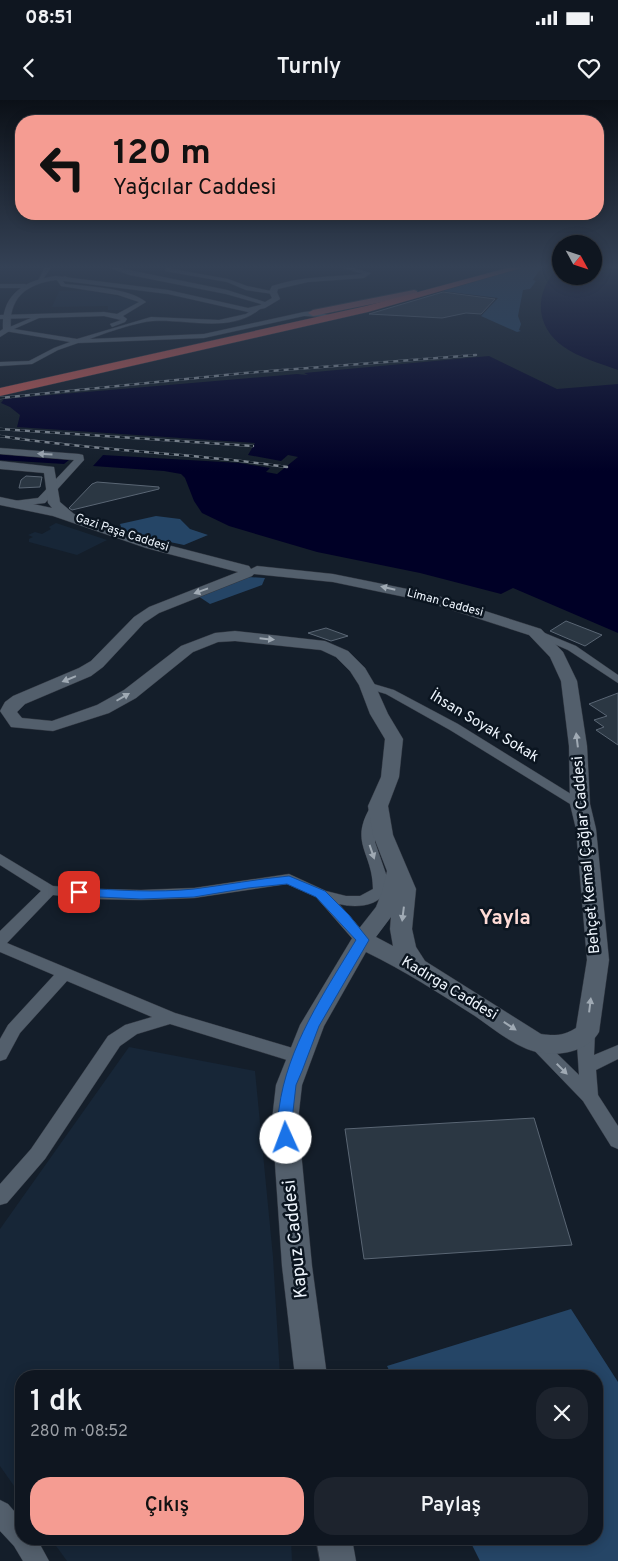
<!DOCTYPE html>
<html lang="tr">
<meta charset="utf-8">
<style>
:root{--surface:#0f1620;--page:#1d232d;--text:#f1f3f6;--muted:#9b9fa5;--line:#2f353e;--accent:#f59c92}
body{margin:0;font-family:Overpass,sans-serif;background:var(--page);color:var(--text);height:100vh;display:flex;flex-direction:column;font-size:19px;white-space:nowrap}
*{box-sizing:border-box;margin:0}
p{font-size:16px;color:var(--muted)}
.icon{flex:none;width:28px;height:28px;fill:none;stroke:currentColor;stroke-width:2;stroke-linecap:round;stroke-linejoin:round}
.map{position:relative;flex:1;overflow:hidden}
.details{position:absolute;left:15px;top:1270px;width:588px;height:175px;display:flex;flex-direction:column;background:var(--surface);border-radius:20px;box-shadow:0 2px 12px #0003,0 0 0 1px var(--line)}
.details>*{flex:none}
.banner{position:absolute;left:15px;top:15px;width:589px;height:105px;border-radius:20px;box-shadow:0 2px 12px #0003,0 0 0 1px var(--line);background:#f59c92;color:#111;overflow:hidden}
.needle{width:32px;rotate:130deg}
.controls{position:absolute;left:552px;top:135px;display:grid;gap:10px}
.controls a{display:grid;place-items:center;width:50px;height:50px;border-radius:50%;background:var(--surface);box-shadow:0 2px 12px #0003,0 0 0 1px var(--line);font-size:25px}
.pin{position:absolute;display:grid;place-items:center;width:42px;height:42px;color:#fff;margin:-21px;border-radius:10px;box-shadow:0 2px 8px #0006}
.me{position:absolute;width:55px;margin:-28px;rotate:358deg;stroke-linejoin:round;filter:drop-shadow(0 0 4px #0008)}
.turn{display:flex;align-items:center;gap:18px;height:105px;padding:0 15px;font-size:22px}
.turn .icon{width:65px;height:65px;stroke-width:2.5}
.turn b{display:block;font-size:35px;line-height:42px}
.round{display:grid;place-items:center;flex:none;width:52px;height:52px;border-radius:20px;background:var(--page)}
.head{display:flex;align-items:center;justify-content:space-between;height:85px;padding:0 15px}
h1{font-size:30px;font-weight:600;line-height:38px}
.action{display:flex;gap:10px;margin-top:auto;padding:10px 15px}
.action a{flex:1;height:58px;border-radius:20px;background:var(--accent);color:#111;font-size:20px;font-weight:600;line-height:58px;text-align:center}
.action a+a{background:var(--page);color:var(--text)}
.status{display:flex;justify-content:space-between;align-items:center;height:35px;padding:0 25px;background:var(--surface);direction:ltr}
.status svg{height:14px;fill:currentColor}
header{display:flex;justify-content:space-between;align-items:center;height:65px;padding:0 15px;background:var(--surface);font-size:22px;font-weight:600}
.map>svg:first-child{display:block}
.built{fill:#172637}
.green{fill:#254566}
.water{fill:#000026}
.building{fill:#2b3743;stroke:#5a6674}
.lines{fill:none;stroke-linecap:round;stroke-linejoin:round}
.minor-casing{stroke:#313741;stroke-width:1}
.tertiary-casing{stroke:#313741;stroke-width:1}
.secondary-casing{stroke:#313741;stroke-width:1}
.primary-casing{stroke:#313741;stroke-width:2}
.trunk-casing{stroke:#313741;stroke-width:1}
.minor{fill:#535f6c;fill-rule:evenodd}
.tertiary{fill:#535f6c;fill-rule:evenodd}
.secondary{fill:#535f6c;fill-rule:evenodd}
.primary{fill:#a05859;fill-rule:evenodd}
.trunk{fill:#ba5652;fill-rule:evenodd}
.rail-casing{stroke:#818a94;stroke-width:2.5}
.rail{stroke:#0b1520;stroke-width:2;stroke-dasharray:5;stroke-linecap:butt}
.oneway{fill:#a0aab4}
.route{fill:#1a73e8;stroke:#114b97}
.labels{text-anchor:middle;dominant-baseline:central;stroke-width:5;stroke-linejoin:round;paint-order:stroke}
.far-street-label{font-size:12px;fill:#eef5fd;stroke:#0b1520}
.street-label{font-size:15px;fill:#eef5fd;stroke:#0b1520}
.near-street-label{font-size:18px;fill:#eef5fd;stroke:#0b1520}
.district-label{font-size:20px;font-weight:bold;fill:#fedbd6;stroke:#0b1520}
</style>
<div class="status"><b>08:51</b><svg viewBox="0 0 49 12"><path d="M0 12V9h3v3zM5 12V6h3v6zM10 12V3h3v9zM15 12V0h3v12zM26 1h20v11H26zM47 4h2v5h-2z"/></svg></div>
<header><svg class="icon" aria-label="back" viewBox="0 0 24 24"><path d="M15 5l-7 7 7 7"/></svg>Turnly<svg class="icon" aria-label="heart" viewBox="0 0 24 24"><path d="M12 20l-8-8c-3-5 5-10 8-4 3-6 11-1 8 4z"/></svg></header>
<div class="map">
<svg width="618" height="1461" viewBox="0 0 618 1461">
<rect width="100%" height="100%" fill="#141e2a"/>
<g class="built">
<polygon points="88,190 140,201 128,210 108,210 108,206 52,207 59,191"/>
<polygon points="56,423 107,440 77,455 29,442 29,439 33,437 28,435 35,432 42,434 51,429 49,427"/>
<polygon points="129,947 255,971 273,1157 280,1276 21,1276 21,1396 0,1366 0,1129"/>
<polygon points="51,1439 291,1439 292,1461 67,1461"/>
</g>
<g class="green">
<polygon points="525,167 541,167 533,180 536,181 530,189 523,190 518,216 521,224 519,230 521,231 517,232 481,216 498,198 442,191"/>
<polygon points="156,416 180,419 190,429 208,435 184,445 123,432 120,424"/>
<polygon points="248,477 265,478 262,485 210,504 198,496"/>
<polygon points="571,1209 618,1282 618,1461 480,1461 469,1439 596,1439 596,1276 392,1276 387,1266"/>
</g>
<g class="water">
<path d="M559 167H561V176H594V167H618V270C602 264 577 257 564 247 534 226 534 191 559 167Z"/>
<polygon points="489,256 557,289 618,284 618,533 513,488 501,494 420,473 317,452 229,426 202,413 194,401 185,378 181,374 164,371 93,366 103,355 240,363 270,368 266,372 277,374 298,357 288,355 281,361 248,355 255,343 17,327 20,315 10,307 1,303 4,299 297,274 308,275 304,273"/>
<polygon points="0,354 69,360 64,364 0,360"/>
</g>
<g class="building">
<polygon points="443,192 495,199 481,214 466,213 442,218 369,214"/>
<polygon points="26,376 42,377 40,387 19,388 21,380"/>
<polygon points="97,382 159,387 159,389 72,410 69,408 92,384"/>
<polygon points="566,521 602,535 585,546 550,531"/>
<polygon points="326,528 348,536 331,541 308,533"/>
<polygon points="618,593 618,645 596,630 604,627 594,620 607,616 589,604"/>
<polygon points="534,1018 572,1145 364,1159 345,1029"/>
</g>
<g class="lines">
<g class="minor-casing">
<g id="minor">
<polygon points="45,167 51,167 42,181 38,181"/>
<polygon points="107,167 114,167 227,190 271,204 268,206 226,194 130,175"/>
<polygon points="167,168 228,179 247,186 276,192 273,194 246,190 227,182 165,171"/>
<path d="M65 176 68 178 63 181 65 184C87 186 129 188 146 202L123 216 127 219 125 222 112 227 110 224 121 220 104 216 39 218 14 229 77 239 151 217 219 220 246 214 256 207 261 208C233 234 187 219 153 221 137 222 105 233 90 239L204 234 304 212 313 211 329 215 326 217 304 216 204 238 78 243 58 250 32 264 0 266V262L29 261 54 248 70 242 5 231V229L31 218 0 219V215L104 212 117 214 139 202 118 195 61 186 57 180Z"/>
<polygon points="0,184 25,184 28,186 25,188 0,188"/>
<polygon points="535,529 576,546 618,575 618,583 568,550 531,534 530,532 531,530"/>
<polygon points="367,582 394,590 458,624 587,704 580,708 575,707 450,630 386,594 363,587 361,585 363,583"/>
<path d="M378 702 385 706 375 725V742L387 777V791C377 807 355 808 339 804L367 836 370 840 367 844 362 845 357 844 316 797 287 784 194 798 141 800 93 799 53 795 7 843 175 913 306 952 309 957 306 962 300 964 170 924 137 934 120 946 45 1059 7 1103 0 1105V1084L31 1049 108 936 125 925 152 917 67 881 20 933 6 959 0 961V939L8 925 54 875 0 852V831L41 791 0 765V754L53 786 93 789 141 790 194 788 289 774 326 791 346 796H360L373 789C373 751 347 743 373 703Z"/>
<polygon points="587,926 593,928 595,932 594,955 618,945 618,959 596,970 598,995 618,1026 618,1049 611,1046 583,1001 526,942 528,937 534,936 540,937 579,975 577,944 581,928"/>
<polygon points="0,1400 8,1404 21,1419 21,1439 37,1439 49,1461 23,1461 14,1446 0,1431"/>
</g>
</g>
<g class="tertiary-casing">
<g id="tertiary">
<path d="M340 167H350L371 173 364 178 308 182 278 189 277 192 280 199 265 208 248 212 168 194 56 180C26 184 8 198 11 230L0 237V231L3 229C1 194 25 180 56 176L168 190 248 208 260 205 272 198 269 192 272 186C302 176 332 177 363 174Z"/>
<polygon points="0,348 79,354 83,355 84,360 45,403 18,406 14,405 12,403 14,401 38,398 74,360 0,354"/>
</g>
</g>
<g class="secondary-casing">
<g id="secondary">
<path d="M0 361 54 367 60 402 74 414 156 442 249 466 251 469 257 466 333 474 432 494 541 529 563 552 577 581 587 646 590 704 596 729 609 860 599 932C586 955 549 958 527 949 509 942 491 927 475 916 439 893 405 871 366 852L324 926 302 985 298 1020 312 1166 327 1276H295L282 1166 272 1020 276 985 300 925 354 835 376 807 382 792 387 771 373 735 368 706 381 677 385 639 370 614 359 585 350 571 336 557 321 550 235 541 218 542 193 552 136 598 109 613 53 631 11 627 0 611 5 602 13 596 79 568 91 561 134 517 149 507 238 472 146 448 53 416 0 405V397L52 408 48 403 44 373 0 369ZM254 474 333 482 424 501 529 535 550 557 561 581 569 646 570 704 576 729 587 860 576 928C564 936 554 936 541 934L425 861 416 847 412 829 416 789 393 735 388 706 399 677 403 639 388 614 375 585 365 568 348 551 325 541 235 531 215 533 181 546 124 590 97 605 52 621 22 618 17 612 25 604 91 576 103 567 144 523 159 513 252 476ZM391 817 390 829 393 846 376 837Z"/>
<polygon points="316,1439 352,1439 356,1461 320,1461"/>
</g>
</g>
<g class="primary-casing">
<polygon id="primary" points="414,190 417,191 417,195 313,216 308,213 313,210"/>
</g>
<g class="trunk-casing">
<polygon id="trunk" points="511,167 525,167 368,212 0,296 0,288 366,206"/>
</g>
<use href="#minor" class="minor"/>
<use href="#tertiary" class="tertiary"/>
<use href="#secondary" class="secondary"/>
<use href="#primary" class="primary"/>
<use href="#trunk" class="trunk"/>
<g class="rail-casing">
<g id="rail">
<polyline points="0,298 245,273 476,255"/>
<polyline points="0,329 253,346"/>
<path d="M0 336C95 351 192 353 287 367"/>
</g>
</g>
<use href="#rail" class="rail"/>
</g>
<defs><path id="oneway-solid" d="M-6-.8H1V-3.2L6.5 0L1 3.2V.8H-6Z" transform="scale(1.25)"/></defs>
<g class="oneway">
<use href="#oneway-solid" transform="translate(45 354) rotate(-176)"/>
<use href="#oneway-solid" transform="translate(388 488) rotate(-167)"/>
<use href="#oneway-solid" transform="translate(201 491) rotate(160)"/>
<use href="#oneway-solid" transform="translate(267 539) rotate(6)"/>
<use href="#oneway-solid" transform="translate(69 579) rotate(158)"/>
<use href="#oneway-solid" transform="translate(123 597) rotate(-30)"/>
<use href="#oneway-solid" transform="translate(577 640) rotate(-97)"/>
<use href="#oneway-solid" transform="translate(372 752) rotate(71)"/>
<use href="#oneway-solid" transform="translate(403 814) rotate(97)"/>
<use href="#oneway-solid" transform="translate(590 905) rotate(-83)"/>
<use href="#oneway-solid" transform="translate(510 926) rotate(33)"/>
<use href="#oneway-solid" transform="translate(562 969) rotate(45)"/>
</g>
<linearGradient id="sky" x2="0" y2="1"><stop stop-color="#0b1017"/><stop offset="0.45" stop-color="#344155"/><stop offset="1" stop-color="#344155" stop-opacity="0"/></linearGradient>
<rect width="618" height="371" fill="url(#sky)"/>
<path class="route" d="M289 776 325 791 349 815 369 840 319 926 302 971 296 985 292 1020 294 1038 292 1043 286 1044 281 1043C276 1033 277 1020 279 1009 287 947 324 893 356 840L316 797 287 784 248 788 194 797 141 799 79 796 73 792 79 788C117 790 156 793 194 789 226 785 257 779 289 776Z"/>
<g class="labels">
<g class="far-street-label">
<text transform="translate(122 433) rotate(18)">Gazi Paşa Caddesi</text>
<text transform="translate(445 503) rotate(15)">Liman Caddesi</text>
</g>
<g class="street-label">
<text transform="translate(484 627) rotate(31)">İhsan Soyak Sokak</text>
<text transform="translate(587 755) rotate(-95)">Behçet Kemal Çağlar Caddesi</text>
<text transform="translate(449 889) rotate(31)">Kadırga Caddesi</text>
</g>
<g class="near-street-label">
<text transform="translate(296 1139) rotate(-96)">Kapuz Caddesi</text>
</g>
<g class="district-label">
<text x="505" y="819">Yayla</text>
</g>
</g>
</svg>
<div class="controls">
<a><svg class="needle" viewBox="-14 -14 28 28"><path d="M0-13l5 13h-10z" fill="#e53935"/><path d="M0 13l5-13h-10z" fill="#9b9fa5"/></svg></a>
</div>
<div class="pin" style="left:79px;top:792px;background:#d93025"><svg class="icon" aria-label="arrive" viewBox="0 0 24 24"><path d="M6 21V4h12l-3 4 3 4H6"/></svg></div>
<svg class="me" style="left:286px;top:1038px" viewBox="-20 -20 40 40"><circle r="19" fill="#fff"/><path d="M0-13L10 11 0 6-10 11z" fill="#1a73e8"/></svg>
<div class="banner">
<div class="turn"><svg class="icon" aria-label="left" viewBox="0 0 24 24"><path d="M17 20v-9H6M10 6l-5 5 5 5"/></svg><div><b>120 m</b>Yağcılar Caddesi</div></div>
</div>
<section class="details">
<div class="head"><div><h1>1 dk</h1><p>280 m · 08:52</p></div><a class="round"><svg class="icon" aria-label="close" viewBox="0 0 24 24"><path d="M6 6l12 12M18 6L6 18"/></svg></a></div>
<div class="action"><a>Çıkış</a><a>Paylaş</a></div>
</section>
</div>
